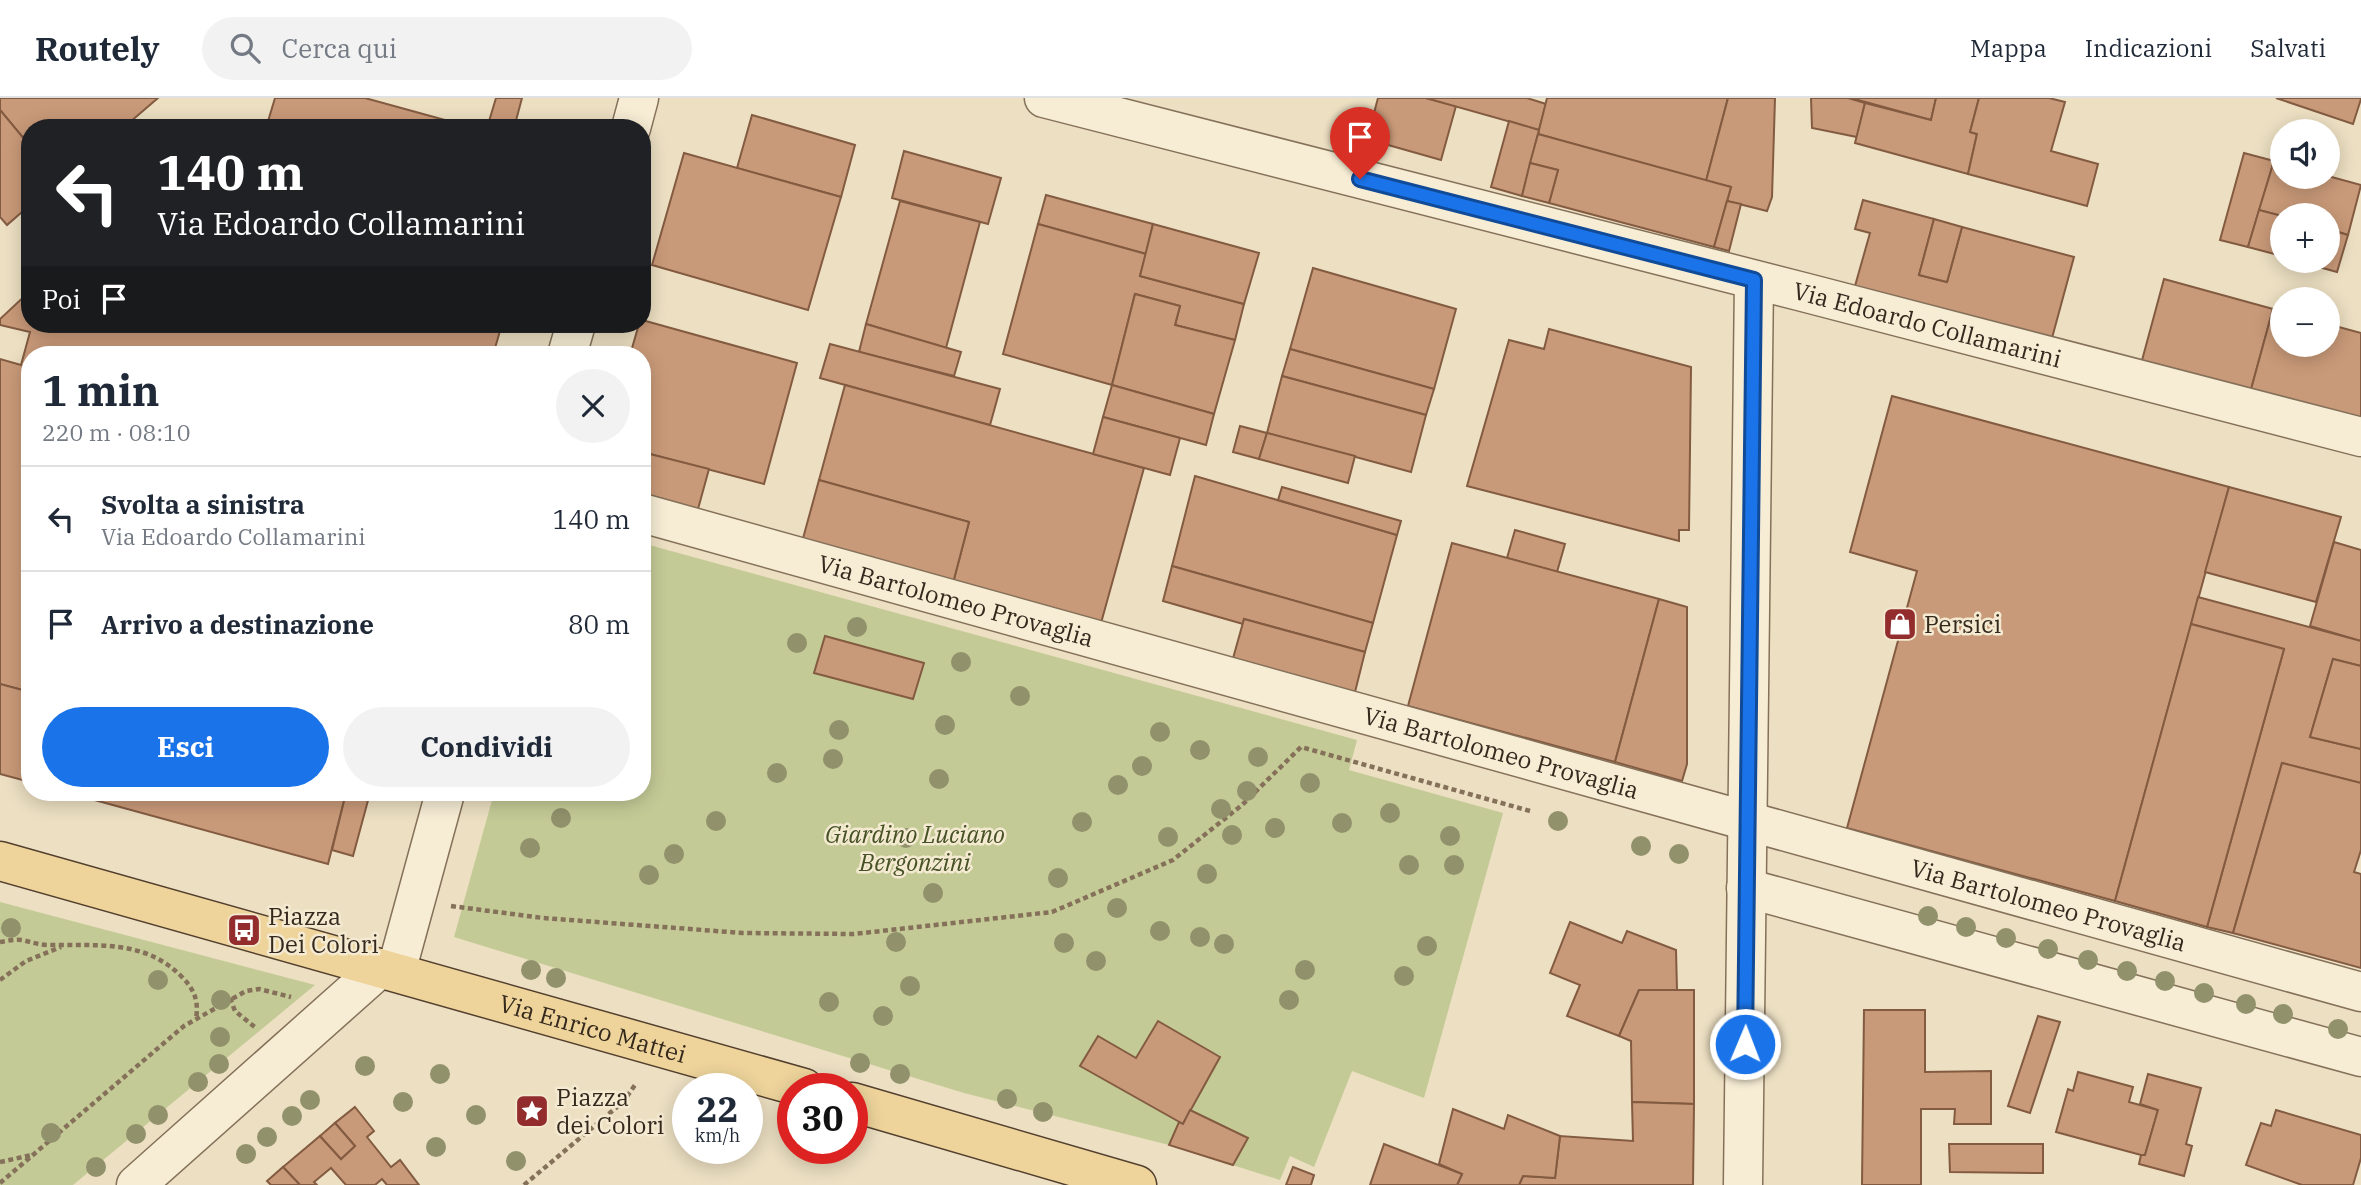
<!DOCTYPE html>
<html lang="it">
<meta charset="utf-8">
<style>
:root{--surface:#fff;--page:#f2f2f3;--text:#1f2937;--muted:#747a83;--line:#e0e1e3;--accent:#1a73e8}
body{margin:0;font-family:"IBM Plex Serif",serif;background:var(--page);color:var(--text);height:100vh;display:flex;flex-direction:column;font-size:26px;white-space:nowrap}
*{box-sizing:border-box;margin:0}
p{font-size:23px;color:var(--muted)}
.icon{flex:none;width:38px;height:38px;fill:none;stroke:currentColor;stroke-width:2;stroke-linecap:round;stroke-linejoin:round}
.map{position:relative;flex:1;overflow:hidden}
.drawer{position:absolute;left:21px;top:248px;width:630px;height:455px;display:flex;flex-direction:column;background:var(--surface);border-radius:28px;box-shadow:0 4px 18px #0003}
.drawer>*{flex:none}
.banner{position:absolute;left:21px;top:21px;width:630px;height:214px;border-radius:28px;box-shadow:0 4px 18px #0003;background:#202124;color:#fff;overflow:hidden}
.controls{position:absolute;left:2270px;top:21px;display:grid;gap:14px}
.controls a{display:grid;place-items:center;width:70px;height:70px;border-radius:50%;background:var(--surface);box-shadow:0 4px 18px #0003;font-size:35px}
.speed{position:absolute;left:672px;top:975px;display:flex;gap:14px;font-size:35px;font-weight:700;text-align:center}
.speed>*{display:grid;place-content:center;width:91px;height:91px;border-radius:50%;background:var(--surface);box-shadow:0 4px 18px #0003;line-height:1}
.speed small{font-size:18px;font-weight:400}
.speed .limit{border:10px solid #d22;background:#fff;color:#111}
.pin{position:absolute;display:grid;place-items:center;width:60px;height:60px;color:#fff;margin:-72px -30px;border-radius:50% 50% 50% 0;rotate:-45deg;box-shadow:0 0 7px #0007}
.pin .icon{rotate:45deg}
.me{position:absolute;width:77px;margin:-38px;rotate:1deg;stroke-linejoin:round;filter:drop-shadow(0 0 5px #0008)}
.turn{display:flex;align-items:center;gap:24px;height:147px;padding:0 21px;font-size:32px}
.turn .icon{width:91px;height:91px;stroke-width:2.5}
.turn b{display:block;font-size:49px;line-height:60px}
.then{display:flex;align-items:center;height:66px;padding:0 21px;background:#0003;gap:14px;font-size:26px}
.round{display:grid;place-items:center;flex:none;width:74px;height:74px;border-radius:37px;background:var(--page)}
.headline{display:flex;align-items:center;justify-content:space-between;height:119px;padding:0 21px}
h1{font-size:42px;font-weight:700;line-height:52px}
.primary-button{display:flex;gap:14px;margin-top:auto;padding:14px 21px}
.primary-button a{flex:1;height:80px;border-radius:42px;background:var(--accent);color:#fff;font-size:28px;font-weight:700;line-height:80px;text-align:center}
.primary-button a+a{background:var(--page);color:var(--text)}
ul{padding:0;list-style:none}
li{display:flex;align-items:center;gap:21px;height:105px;padding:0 21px;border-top:2px solid var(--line)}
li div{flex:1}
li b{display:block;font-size:26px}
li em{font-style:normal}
header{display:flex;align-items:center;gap:42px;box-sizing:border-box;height:98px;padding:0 35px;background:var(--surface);border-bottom:2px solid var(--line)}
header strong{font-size:33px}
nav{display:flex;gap:38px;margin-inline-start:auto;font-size:24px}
.search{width:490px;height:63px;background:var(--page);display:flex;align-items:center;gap:18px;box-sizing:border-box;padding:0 24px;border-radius:38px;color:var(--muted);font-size:26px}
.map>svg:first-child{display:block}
.green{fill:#c4ca96}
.building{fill:#c99a79;stroke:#835b41;stroke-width:2}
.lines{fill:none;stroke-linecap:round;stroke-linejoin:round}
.minor-casing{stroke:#85715a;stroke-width:41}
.major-casing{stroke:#533f2e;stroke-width:41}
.path{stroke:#85715a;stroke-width:4.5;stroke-dasharray:5 3.5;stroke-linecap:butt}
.minor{stroke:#f7edd5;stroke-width:38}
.major{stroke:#eed49b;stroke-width:38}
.tree{fill:#91916c}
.route-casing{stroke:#114b97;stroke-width:18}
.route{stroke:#1a73e8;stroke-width:12}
.labels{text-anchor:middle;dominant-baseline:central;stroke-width:5;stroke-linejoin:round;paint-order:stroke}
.street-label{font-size:24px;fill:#35291e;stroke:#f4ead1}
.poi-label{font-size:24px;fill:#35291e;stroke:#f4ead1;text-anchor:start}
.park-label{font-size:24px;font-style:italic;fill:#465125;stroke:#f4ead1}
</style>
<header>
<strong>Routely</strong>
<div class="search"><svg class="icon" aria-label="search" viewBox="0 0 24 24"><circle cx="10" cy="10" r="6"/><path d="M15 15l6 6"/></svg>Cerca qui</div>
<nav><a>Mappa</a><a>Indicazioni</a><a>Salvati</a></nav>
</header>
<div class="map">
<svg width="2361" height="1087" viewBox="0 0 2361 1087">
<rect width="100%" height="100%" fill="#ecdfc2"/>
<g class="green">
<polygon points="642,445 1357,642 1349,672 1503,715 1424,1000 1352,973 1314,1069 1290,1058 1280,1082 1169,1047 964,995 454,839 494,695 642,695"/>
<polygon points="0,804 315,887 73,1087 0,1087"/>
</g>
<g class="building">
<polygon points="0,0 158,0 123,30 30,30 30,48 0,12"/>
<polygon points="275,0 365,0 474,30 266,30"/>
<polygon points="496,0 522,0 514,30 487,30"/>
<polygon points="1378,0 1426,0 1456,8 1441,62 1367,41"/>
<polygon points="1426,0 1527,0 1546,6 1539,32"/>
<polygon points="1547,0 1728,0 1706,83 1538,36"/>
<polygon points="1728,0 1775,0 1772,99 1767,113 1727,103 1731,89 1706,83"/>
<polygon points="1811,0 1848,0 1865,5 1857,39 1812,30"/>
<polygon points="1851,0 1936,0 1931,22"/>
<polygon points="1936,0 1979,0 1970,34 1977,36 1968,76 1855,45 1865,5 1931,22"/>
<polygon points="1979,0 2049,0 2065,4 2051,53 2098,66 2087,108 1968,76 1977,36 1970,34"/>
<polygon points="2276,0 2361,0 2361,1 2353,26"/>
<polygon points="0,12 30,48 30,107 7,127 0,119"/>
<polygon points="752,17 855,47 841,99 737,70"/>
<polygon points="1509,23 1539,32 1522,98 1491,89"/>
<polygon points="1538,36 1731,89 1714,149 1549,105 1558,72 1530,65"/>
<polygon points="904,53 1001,80 988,126 892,100"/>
<polygon points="684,55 841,99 808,212 652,167"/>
<polygon points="2244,55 2274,63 2248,149 2220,142"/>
<polygon points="2274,63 2282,65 2282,79 2328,78 2361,87 2348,137 2328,131 2328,117 2282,118 2259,112"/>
<polygon points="1530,65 1558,72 1549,105 1522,98"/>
<polygon points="1046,97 1153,126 1146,156 1038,126"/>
<polygon points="1863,102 1934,121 1919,177 1947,184 1962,129 2074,159 2052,240 1855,188 1870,135 1855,131"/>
<polygon points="900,103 980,124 946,250 866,226"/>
<polygon points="1727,103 1741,106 1729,153 1714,149"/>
<polygon points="2259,112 2282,118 2282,158 2248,149"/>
<polygon points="1934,121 1962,129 1947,184 1919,177"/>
<polygon points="1038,126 1146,156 1140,178 1244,206 1235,242 1175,227 1180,208 1135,196 1112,287 1003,256"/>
<polygon points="1153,126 1259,155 1244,206 1140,178"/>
<polygon points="2328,131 2348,137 2337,174 2297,163 2328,163"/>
<polygon points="1313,170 1456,211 1434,291 1290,251"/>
<polygon points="2164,181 2273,211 2250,295 2141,266"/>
<polygon points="30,193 30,226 502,226 493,257 30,257 30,594 0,586 0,261 21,267 30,234 0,227 0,221"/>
<polygon points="1135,196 1180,208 1175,227 1235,242 1214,316 1112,287"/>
<polygon points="2273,211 2282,213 2282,247 2328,247 2328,226 2361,235 2361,318 2359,326 2250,295"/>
<polygon points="642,222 797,265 764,386 642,354 642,257 630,257 639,226 642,226"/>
<polygon points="866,226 961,254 954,278 859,254"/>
<polygon points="1549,231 1691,269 1689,432 1679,432 1679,443 1467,388 1509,242 1544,251"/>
<polygon points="830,246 1000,291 990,327 820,280"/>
<polygon points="1290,251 1434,291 1426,317 1282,278"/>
<polygon points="1282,278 1426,317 1411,374 1267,335"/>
<polygon points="845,287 1144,370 1101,525 953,485 969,424 819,382"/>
<polygon points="1112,287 1214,316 1206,347 1103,319"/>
<polygon points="1892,298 2229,389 2115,803 1847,730 1917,473 1850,454"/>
<polygon points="1103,319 1180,340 1170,377 1093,356"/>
<polygon points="1240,328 1267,335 1259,361 1233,354"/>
<polygon points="1267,335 1355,358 1348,385 1259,361"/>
<polygon points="642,354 709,371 698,411 642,395"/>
<polygon points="1195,378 1397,437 1373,525 1172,468"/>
<polygon points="819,382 969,424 953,485 802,444"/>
<polygon points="1282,389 1401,423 1397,437 1278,402"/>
<polygon points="2229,389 2341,419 2316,504 2205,474"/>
<polygon points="1515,432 1565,446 1557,474 1507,460"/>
<polygon points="2334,444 2361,452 2361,543 2310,528"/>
<polygon points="1452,445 1659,501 1615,664 1408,608"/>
<polygon points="1172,468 1373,525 1365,554 1244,521 1243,526 1163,503"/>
<polygon points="2198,499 2361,543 2361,568 2333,561 2310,639 2361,651 2361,685 2282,665 2233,835 2207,829 2284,551 2191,526"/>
<polygon points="1659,501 1687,509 1687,666 1682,683 1615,664"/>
<polygon points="1244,521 1365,554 1354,598 1232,564"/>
<polygon points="2191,526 2284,551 2207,829 2115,803"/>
<polygon points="825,538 924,565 913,601 814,575"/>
<polygon points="2333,561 2361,568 2361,651 2310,639"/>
<polygon points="0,586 30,594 30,684 0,676"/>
<polygon points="2282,665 2361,685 2361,752 2354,774 2361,776 2361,870 2233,835"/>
<polygon points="69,695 346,695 328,766"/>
<polygon points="346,695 370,695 353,758 332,752"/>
<polygon points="1570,824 1622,845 1627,833 1676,852 1677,892 1639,892 1619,938 1567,918 1580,887 1550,875"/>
<polygon points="1639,892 1694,892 1694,1006 1632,1004 1631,943 1619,938"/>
<polygon points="1864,912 1925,912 1925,974 1991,973 1991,1026 1954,1026 1955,1011 1921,1011 1921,1087 1862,1087"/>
<polygon points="2038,918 2060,924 2030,1015 2008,1008"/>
<polygon points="1158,923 1220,959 1183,1026 1080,968 1098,938 1136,960"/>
<polygon points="2078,974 2133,989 2129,1004 2158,1012 2145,1057 2141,1057 2056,1034 2068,991 2073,993"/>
<polygon points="2148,976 2201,990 2186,1046 2192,1048 2184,1078 2139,1066 2141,1057 2145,1057 2158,1012 2140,1006"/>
<polygon points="1632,1004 1694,1006 1693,1087 1519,1087 1523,1078 1555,1080 1560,1038 1633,1043"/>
<polygon points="355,1009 374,1033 367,1039 391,1069 400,1062 419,1087 387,1087 382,1081 375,1087 346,1087 331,1070 314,1084 317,1087 300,1087 283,1069 320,1038 341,1061 355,1048 335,1025"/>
<polygon points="1453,1011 1504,1031 1508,1017 1560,1038 1555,1080 1523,1078 1519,1087 1457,1087 1462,1076 1439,1066"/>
<polygon points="1190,1012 1248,1040 1233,1067 1169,1047 1179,1024 1183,1026"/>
<polygon points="2276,1012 2361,1037 2361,1060 2353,1087 2302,1087 2246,1067 2261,1025 2271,1028"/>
<polygon points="335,1025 355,1048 341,1061 320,1038"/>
<polygon points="1384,1046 1462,1076 1457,1087 1370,1087"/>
<polygon points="1949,1046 2043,1046 2043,1075 1950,1074"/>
<polygon points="283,1069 300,1087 271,1087 267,1083"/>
<polygon points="1293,1069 1314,1077 1311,1087 1286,1087"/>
</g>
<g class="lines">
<g class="minor-casing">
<g id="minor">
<path id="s1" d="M1044 0 1803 194 2361 339"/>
<polyline points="631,30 639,0"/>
<polyline points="567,257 576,226"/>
<path id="s2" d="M642 415 2361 894"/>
<polyline points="1746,790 2361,959"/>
<polyline points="396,874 445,695"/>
<polyline points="136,1087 380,870"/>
<polyline points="1743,1087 1754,182"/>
</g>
</g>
<g class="major-casing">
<g id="major">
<path id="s3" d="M0 763 804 990"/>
<polyline points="852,1004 1137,1087"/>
</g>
</g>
<g class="path">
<polyline points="451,808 543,820 743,835 854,836 1052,814 1173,762 1242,707 1301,649 1530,713"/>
<path d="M0 844C7 843 15 841 22 842 31 844 39 847 48 847 96 848 144 841 181 878 194 891 199 902 196 921"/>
<polyline points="0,882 26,863 61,849"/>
<polyline points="230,900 235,913 256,930"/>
<polyline points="0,1064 32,1057"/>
<polyline points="0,1085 184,928 246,893 259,891 291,899"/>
<polyline points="524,1087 623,1004 635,987"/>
</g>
<use href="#minor" class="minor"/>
<use href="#major" class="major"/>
</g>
<g class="tree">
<circle cx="857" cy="529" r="10"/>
<circle cx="797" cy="545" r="10"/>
<circle cx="961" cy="564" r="10"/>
<circle cx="1020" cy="598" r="10"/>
<circle cx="945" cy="627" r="10"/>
<circle cx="839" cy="632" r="10"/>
<circle cx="1160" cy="634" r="10"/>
<circle cx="1200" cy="652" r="10"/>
<circle cx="1258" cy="659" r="10"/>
<circle cx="833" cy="661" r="10"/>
<circle cx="1142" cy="668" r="10"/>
<circle cx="777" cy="675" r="10"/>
<circle cx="939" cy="681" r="10"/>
<circle cx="1310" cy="685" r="10"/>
<circle cx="1118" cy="687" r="10"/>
<circle cx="1247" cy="693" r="10"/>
<circle cx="1221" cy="711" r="10"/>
<circle cx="1390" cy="715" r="10"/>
<circle cx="561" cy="720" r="10"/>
<circle cx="716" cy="723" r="10"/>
<circle cx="1558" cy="723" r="10"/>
<circle cx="1082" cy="724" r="10"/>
<circle cx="1342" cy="725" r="10"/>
<circle cx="1275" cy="730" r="10"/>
<circle cx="1232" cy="737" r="10"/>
<circle cx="1450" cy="738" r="10"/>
<circle cx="1168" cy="739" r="10"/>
<circle cx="906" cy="740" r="10"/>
<circle cx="1641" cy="748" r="10"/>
<circle cx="530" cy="750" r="10"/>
<circle cx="674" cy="756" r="10"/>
<circle cx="1679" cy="756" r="10"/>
<circle cx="1409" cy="767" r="10"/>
<circle cx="1454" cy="767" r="10"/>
<circle cx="1207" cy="776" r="10"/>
<circle cx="649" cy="777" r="10"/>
<circle cx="1058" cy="780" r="10"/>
<circle cx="933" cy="795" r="10"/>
<circle cx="1117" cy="810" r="10"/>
<circle cx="1928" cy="818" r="10"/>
<circle cx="1966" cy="829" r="10"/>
<circle cx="11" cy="830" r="10"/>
<circle cx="1160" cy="833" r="10"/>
<circle cx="1200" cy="839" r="10"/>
<circle cx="2006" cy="840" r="10"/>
<circle cx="896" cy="844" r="10"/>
<circle cx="1064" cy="845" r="10"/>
<circle cx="1224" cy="846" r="10"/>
<circle cx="1427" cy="848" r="10"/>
<circle cx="2048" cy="851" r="10"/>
<circle cx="2088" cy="862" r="10"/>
<circle cx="1096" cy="863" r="10"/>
<circle cx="531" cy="872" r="10"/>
<circle cx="1305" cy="872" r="10"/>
<circle cx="2127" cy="873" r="10"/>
<circle cx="1404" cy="878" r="10"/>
<circle cx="556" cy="880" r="10"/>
<circle cx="158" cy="882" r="10"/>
<circle cx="2165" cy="883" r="10"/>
<circle cx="910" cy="888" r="10"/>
<circle cx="2204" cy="895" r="10"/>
<circle cx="221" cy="902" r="10"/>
<circle cx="1289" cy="902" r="10"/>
<circle cx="829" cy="904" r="10"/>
<circle cx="2246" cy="906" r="10"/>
<circle cx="2283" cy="916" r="10"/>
<circle cx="883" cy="918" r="10"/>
<circle cx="2338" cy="931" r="10"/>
<circle cx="220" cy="939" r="10"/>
<circle cx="860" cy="965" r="10"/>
<circle cx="219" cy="966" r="10"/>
<circle cx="365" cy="968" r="10"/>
<circle cx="440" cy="976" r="10"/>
<circle cx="900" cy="976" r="10"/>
<circle cx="198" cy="984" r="10"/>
<circle cx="1007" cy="1001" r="10"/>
<circle cx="310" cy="1002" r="10"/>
<circle cx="403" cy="1004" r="10"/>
<circle cx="1043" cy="1014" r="10"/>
<circle cx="158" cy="1017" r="10"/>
<circle cx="476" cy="1017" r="10"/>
<circle cx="292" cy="1018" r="10"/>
<circle cx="51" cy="1035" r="10"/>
<circle cx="136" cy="1036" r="10"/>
<circle cx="267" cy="1039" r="10"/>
<circle cx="436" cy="1049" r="10"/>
<circle cx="246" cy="1056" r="10"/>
<circle cx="516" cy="1063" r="10"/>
<circle cx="96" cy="1069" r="10"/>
</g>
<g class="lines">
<g class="route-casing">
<polyline id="route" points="1360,81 1754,182 1745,946"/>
</g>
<use href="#route" class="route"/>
</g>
<defs>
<g id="shop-square" transform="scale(1.75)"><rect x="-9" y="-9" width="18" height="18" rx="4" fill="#922c2d" stroke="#f4ead1"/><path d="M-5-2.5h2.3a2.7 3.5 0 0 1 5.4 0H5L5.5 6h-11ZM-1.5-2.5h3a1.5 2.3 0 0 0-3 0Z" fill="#fff"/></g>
<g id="bus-square" transform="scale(1.75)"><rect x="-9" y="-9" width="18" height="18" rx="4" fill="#922c2d" stroke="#f4ead1"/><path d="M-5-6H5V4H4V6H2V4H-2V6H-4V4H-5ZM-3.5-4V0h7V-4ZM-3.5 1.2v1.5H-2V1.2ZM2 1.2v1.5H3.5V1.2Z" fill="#fff"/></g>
<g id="sight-square" transform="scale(1.75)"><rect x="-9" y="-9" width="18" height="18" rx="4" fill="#922c2d" stroke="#f4ead1"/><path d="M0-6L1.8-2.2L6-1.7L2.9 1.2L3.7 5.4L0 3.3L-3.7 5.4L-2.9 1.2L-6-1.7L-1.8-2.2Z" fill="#fff"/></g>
</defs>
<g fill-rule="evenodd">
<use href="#shop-square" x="1900" y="526"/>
<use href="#bus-square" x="244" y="832"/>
<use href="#sight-square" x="532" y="1013"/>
</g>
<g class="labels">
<g class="street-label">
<text stroke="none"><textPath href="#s1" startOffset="912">Via Edoardo Collamarini</textPath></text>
<text stroke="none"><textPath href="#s2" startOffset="326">Via Bartolomeo Provaglia</textPath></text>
<text stroke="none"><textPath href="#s2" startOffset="892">Via Bartolomeo Provaglia</textPath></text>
<text stroke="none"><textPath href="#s2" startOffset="1460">Via Bartolomeo Provaglia</textPath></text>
<text stroke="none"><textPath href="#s3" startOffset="616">Via Enrico Mattei</textPath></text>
</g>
<g class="poi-label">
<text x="1924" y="526">Persici</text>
<text x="268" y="818">Piazza<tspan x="268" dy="28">Dei Colori</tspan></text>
<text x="556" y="999">Piazza<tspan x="556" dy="28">dei Colori</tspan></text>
</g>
<g class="park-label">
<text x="915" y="736">Giardino Luciano<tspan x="915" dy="28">Bergonzini</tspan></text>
</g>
</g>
</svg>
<div class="controls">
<a><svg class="icon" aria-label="sound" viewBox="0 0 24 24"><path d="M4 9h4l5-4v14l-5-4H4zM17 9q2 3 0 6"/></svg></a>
<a>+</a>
<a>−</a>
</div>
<div class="speed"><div>22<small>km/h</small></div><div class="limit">30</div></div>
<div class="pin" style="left:1360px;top:81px;background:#d93025"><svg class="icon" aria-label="arrive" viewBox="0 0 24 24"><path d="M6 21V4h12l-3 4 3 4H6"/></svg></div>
<svg class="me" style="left:1745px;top:946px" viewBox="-20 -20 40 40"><circle r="17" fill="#1a73e8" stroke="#fff" stroke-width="3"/><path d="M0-11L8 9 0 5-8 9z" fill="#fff"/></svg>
<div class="banner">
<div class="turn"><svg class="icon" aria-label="left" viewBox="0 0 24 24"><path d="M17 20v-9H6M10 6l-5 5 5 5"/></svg><div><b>140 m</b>Via Edoardo Collamarini</div></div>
<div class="then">Poi<svg class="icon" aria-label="arrive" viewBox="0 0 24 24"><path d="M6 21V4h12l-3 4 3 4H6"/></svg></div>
</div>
<section class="drawer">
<div class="headline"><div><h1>1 min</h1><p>220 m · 08:10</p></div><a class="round"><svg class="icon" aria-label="close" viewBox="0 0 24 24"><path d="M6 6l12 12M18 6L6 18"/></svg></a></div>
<ul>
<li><svg class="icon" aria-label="left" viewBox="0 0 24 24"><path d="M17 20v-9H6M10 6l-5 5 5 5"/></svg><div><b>Svolta a sinistra</b><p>Via Edoardo Collamarini</p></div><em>140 m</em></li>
<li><svg class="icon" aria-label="arrive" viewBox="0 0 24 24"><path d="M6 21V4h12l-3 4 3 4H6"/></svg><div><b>Arrivo a destinazione</b></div><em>80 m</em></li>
</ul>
<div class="primary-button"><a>Esci</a><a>Condividi</a></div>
</section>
</div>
